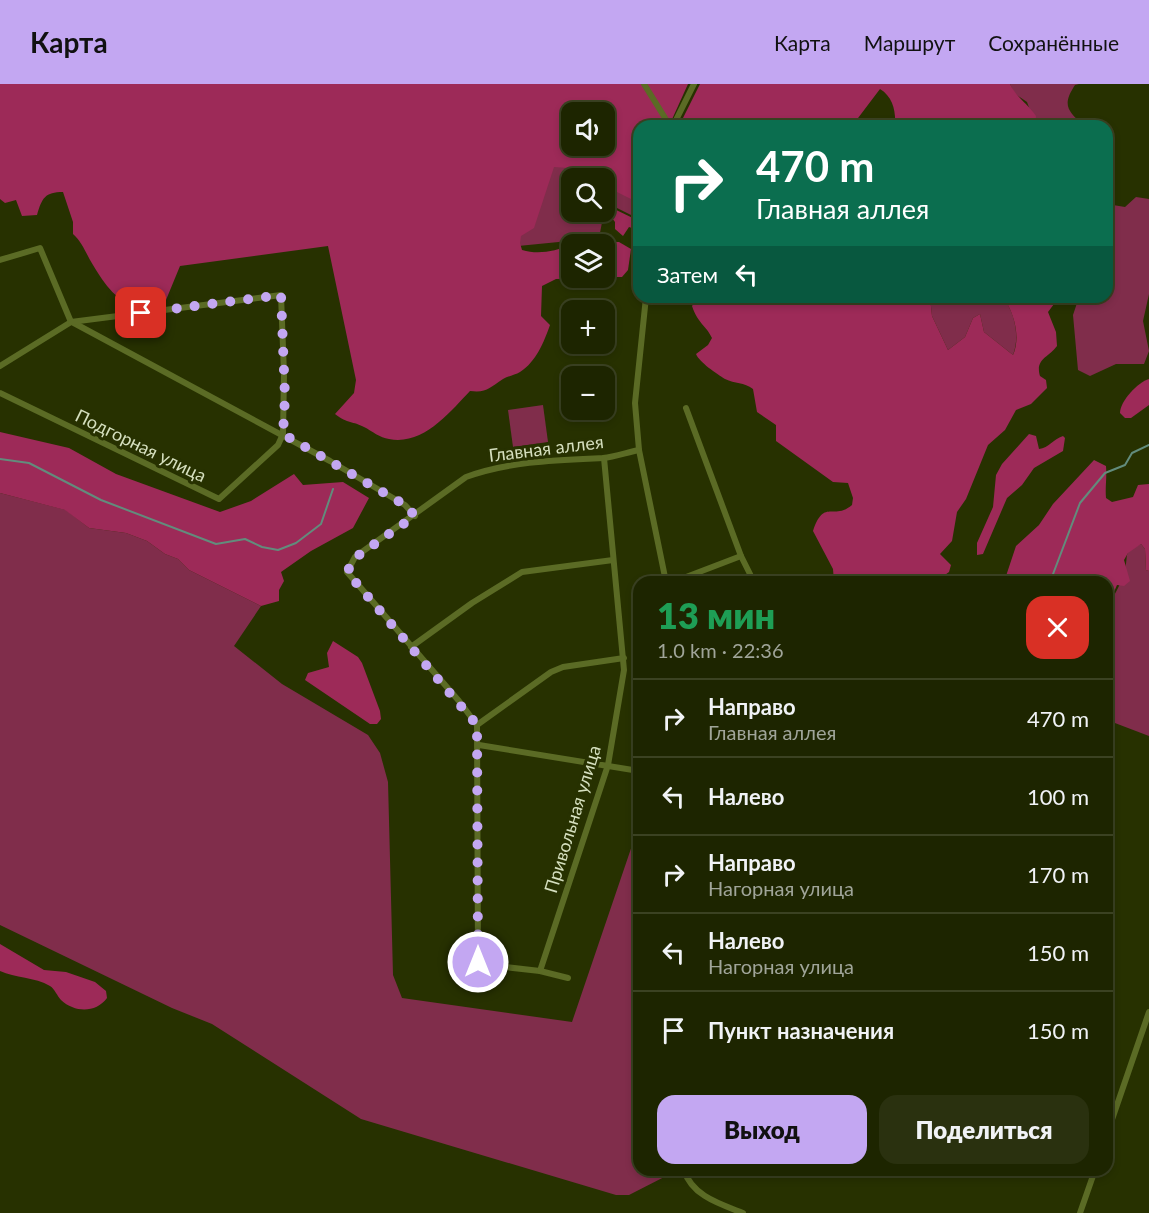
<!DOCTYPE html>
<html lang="ru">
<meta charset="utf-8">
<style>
:root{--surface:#1d2500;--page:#2a310f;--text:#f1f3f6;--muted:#a0a599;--line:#3b4222;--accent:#c3a7f2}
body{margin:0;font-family:Lato,sans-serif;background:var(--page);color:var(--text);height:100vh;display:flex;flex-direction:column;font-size:22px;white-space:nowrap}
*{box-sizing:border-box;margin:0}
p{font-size:20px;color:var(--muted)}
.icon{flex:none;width:33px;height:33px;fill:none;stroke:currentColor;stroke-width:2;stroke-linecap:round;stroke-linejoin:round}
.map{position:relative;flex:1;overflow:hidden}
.sheet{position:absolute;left:633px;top:492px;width:480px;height:600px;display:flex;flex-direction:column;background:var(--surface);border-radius:18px;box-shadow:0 3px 9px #0003,0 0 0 2px var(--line)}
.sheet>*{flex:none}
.banner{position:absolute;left:633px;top:36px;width:480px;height:183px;border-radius:18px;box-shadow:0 3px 9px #0003,0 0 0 2px var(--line);background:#0b6e4f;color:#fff;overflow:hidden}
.controls{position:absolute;left:561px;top:18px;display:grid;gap:12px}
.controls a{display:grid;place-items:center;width:54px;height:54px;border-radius:12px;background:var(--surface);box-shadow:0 3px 9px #0003,0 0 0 2px var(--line);font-size:30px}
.pin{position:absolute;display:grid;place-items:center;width:51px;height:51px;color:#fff;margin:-26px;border-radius:12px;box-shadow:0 3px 9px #0006}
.me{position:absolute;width:66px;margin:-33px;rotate:0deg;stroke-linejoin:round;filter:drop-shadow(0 0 4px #0008)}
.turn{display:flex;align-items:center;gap:21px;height:126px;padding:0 24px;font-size:27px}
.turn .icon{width:78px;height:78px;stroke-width:2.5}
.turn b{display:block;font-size:42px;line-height:51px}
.then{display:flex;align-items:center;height:57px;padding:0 24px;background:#0003;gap:12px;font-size:22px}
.round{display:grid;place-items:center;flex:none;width:63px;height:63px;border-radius:18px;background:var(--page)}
.summary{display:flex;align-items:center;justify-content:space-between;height:102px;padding:0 24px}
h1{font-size:36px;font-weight:800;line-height:45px;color:#1e9e55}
.action{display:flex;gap:12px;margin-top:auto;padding:12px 24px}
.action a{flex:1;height:69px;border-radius:18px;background:var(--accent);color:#111;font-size:24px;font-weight:800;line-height:69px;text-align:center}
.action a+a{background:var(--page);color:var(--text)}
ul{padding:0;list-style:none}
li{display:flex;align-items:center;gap:18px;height:78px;padding:0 24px;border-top:2px solid var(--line)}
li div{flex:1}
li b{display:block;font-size:22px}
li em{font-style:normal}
header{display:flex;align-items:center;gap:36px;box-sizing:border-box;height:84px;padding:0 30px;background:var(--accent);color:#111}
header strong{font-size:28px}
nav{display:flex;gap:33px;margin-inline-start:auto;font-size:21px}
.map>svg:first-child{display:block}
.green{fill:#802d4b;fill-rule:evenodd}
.forest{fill:#9d2a58;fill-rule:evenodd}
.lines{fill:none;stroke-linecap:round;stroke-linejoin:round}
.stream{stroke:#628c7c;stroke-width:2}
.street{stroke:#5b6b25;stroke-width:6}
.route{stroke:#c3a7f2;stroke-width:10;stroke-dasharray:0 18}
.labels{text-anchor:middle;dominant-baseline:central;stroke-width:6;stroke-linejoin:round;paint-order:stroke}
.street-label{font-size:18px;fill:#d5dfbe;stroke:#273100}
</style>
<header>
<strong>Карта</strong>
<nav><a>Карта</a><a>Маршрут</a><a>Сохранённые</a></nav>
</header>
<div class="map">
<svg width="1149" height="1129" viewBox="0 0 1149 1129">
<rect width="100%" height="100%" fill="#273100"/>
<g class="green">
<path d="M633 0 639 42V135L607 119 605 127 604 94H572V128H604L599 154 488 165 460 50ZM572 28H604V62H572Z"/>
<path d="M1010 0H1079L1075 1C1062 21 1067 26 1084 42H1029L1035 40 1027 18 1014 9Z"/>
<polygon points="1136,113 1149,115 1149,210 1143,237 1149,267 1144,280 1116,280 1090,292 1078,286 1073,231 1079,213 1107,213 1107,120 1125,123"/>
<path d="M930 213H1003C1015 229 1020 253 1013 271L984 248 980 230 973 234 965 253 948 266 932 232Z"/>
<polygon points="543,321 548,358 513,363 508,326"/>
<polygon points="0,409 66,426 89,444 126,449 147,457 165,470 178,475 189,486 261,522 234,562 282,600 368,651 380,669 388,698 393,891 402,914 572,938 639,741 639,1086 671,1086 672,1089 629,1111 616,1111 361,1035 212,940 172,924 0,841"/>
<path d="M1141 460 1145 465 1146 486 1149 487V652L1107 636V573L1113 558C1096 522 1118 516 1125 485 1129 470 1122 468 1141 460Z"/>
</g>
<g class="forest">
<path d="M0 0H688L669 42H639V115L633 116 607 103 604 94 569 84 554 83 534 144 521 152 520 159 522 166C539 171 555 167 571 161L572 194H603L556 195 542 202 541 232 550 241C544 258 536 278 520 288 515 291 508 292 503 295 489 304 487 309 470 307 450 328 423 362 389 355 380 354 372 347 364 343 353 337 348 340 335 330L354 309 356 296 328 162 180 182 166 216C125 225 115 217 93 181 86 170 83 159 73 150V138L63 108C45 108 42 114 37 131L22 132 16 116 5 119 0 115ZM572 28H604V62H572Z"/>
<path d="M700 0H1010C1016 13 1028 20 1036 32L1035 40 1029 42H895C896 27 893 13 880 5L852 42H679Z"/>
<path d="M610 123 639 137V189C638 173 635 161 632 144L629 143 623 152 615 145V138L608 129Z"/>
<polygon points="612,158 619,158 631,165 628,186 622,193 605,193 605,165"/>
<path d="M698 213H930L932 232 948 266 965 253 973 234 980 230 984 248 1013 271C1021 253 1014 228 1003 213H1055L1057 216 1048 228 1056 248 1057 262C1048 274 1035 275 1040 292L1046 296 1047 304 1031 320 1016 326 1005 346 988 361 966 415 957 428 952 457 940 470 951 481 949 488 935 498H834L833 485 813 447C824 414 833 437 852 421L853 414 848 399 833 398 776 357V341L757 328 753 305C744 298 735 300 725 295 717 290 699 278 696 270L708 261 712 254C706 241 698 240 692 222Z"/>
<path d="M1149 295V321L1131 334H1125L1120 329C1120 317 1138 298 1149 295Z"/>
<polygon points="0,348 69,364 116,390 220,428 251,417 294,390 303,401 343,398 369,414 353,444 311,467 281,488 284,497 279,506 279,517 261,522 189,486 178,475 165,470 147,457 126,449 89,444 65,426 0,409"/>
<path d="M1029 350 1036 352 1039 365C1049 364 1053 355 1063 352L1065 354 1063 367 1034 384 1022 401 1007 414 983 470 977 471V459L993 423 996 391 1002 380Z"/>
<path d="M1094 376 1106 382C1107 394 1105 403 1106 414L1112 418 1133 413 1138 401 1149 400V487L1146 486 1145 465 1141 460 1128 469 1124 476 1130 497 1124 502 1117 501 1107 524V498H1004L1016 462 1039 441 1053 420Z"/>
<polygon points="333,557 358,573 362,579 380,627 381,635 377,640 370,640 305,596 308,589 329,583 327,569"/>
<path d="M0 860 44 886 66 888 95 898 106 907 107 914C96 929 75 929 61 916 57 912 55 905 50 902 35 893 15 894 0 887Z"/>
</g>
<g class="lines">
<g class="stream">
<polyline points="0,375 29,379 101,416 216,460 245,455 262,463 278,466 296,459 321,440 333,405"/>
<polyline points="1050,498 1080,419 1105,389 1125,381 1132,369 1149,361"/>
</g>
<g class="street">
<polyline points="644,0 670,42"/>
<polyline points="673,42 694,0"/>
<polyline points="0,176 40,164 71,238"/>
<polyline points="646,213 635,319 639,366 666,498"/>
<polyline points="72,238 330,377 405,421 415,432"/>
<polyline points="0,282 71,238"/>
<polyline points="0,309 219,415 278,361 283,350 284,290 281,211 71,238"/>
<polyline points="686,324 741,472 754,498"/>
<polyline points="673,498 741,472"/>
<polyline points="411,563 472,519 522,488 613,476"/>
<polyline points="477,641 551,588 563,583 624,574"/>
<polyline points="479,661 639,687"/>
<polyline points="452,877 540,887 568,894"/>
<path d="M478 878 477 641 459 617 347 488 355 473 466 393C510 377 558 376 603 374 615 373 628 368 639 366"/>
<polyline points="540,887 608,681 624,586 604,374"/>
<polyline points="1107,1050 1149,928"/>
<path d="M684 1086C692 1112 720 1120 743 1129"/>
<polyline points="1080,1129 1095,1086"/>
</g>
</g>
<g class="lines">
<polyline class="route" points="141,229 281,211 285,313 283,350 405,421 415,432 356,473 347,488 477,641 478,878"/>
</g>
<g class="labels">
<g class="street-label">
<text transform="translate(141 361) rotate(26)">Подгорная улица</text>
<text transform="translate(546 364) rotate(-7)">Главная аллея</text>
<text transform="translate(572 735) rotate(-73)">Привольная улица</text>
</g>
</g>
</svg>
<div class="controls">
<a><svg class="icon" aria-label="sound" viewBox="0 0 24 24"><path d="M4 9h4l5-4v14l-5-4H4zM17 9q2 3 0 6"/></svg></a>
<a><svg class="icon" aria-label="search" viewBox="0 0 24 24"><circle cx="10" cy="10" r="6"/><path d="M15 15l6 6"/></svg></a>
<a><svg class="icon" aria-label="layers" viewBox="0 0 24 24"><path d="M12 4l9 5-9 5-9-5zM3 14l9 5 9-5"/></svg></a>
<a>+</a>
<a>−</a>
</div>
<div class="pin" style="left:141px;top:229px;background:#d93025"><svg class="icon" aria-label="arrive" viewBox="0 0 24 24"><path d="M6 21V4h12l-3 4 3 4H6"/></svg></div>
<svg class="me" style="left:478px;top:878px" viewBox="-20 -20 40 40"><circle r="17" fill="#c3a7f2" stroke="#fff" stroke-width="3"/><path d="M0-11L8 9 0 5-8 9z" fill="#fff"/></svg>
<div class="banner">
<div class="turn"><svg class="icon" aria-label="right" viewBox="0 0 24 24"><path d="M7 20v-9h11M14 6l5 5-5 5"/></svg><div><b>470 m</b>Главная аллея</div></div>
<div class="then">Затем<svg class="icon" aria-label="left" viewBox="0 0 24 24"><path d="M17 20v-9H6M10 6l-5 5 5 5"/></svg></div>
</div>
<section class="sheet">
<div class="summary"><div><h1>13 мин</h1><p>1.0 km · 22:36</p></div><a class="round" style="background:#d93025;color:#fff"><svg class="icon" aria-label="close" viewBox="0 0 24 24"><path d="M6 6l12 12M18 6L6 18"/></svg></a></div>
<ul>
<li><svg class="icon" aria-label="right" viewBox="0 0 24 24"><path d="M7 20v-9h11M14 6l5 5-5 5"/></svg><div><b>Направо</b><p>Главная аллея</p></div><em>470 m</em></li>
<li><svg class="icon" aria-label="left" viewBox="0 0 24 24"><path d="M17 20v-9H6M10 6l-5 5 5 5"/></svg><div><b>Налево</b></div><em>100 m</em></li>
<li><svg class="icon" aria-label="right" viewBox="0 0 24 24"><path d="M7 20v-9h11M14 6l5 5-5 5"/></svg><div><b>Направо</b><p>Нагорная улица</p></div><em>170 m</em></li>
<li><svg class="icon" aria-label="left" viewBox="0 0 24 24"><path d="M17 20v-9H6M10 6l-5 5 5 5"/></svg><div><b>Налево</b><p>Нагорная улица</p></div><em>150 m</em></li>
<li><svg class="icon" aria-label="arrive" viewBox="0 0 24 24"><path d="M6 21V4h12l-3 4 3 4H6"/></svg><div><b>Пункт назначения</b></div><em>150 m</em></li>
</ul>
<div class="action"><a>Выход</a><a>Поделиться</a></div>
</section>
</div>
